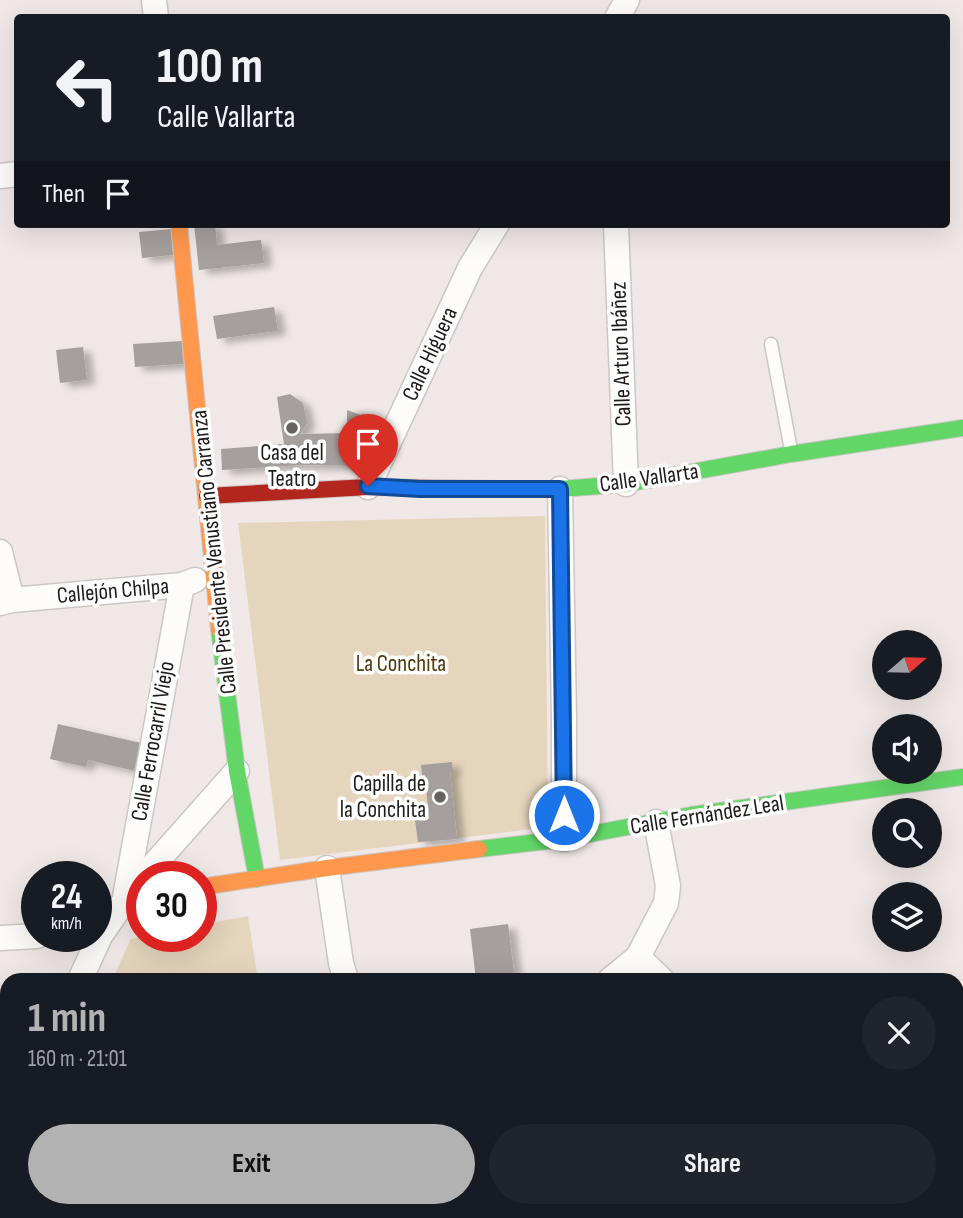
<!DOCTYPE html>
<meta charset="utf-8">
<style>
:root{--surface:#171b24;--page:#20242c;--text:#f1f3f6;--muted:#9ea1a6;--accent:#b3b2b3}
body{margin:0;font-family:"Sofia Sans Condensed",sans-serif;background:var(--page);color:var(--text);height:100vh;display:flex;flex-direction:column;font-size:26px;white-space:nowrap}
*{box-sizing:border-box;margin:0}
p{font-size:23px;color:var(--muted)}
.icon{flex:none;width:38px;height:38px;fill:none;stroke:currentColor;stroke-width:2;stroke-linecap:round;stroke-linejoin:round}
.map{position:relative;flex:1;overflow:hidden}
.panel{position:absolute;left:0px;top:973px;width:964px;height:245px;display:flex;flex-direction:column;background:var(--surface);border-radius:21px 21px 0 0;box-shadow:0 7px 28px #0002}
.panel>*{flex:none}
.top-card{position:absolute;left:14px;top:14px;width:936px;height:214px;border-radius:7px;box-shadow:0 7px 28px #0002;background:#171b24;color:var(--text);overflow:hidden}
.needle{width:46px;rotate:70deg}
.tools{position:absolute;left:872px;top:630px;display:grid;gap:14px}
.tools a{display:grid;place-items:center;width:70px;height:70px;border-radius:50%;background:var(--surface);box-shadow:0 7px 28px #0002;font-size:35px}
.speed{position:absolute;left:21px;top:861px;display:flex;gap:14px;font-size:35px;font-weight:700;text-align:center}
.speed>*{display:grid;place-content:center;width:91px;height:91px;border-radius:50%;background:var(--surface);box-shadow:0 7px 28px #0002;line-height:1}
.speed small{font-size:18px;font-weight:400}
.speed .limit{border:10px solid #d22;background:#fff;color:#111}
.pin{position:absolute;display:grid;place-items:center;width:60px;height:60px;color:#fff;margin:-72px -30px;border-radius:50% 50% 50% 0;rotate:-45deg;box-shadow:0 0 7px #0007}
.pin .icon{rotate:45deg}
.me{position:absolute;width:77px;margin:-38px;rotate:0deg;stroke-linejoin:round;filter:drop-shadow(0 0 5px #0008)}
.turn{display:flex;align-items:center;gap:24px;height:147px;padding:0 28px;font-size:32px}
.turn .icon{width:91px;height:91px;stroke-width:2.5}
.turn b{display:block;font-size:49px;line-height:60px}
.then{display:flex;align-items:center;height:66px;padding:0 28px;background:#0003;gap:14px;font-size:26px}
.round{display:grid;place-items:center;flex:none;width:74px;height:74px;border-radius:37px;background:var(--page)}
.headline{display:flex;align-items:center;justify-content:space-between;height:119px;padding:0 28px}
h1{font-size:42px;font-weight:700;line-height:52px;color:var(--accent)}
.action{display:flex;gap:14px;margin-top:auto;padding:14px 28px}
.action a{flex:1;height:80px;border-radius:42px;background:var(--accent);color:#111;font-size:28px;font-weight:700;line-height:80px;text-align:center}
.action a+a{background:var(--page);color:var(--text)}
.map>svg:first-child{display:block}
.green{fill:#e6d5bd}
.building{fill:#a59f9d;filter:url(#shadow)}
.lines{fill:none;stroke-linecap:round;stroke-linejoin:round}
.lane-casing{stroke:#cdc6c6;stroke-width:15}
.street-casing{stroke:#cdc6c6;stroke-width:27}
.fast-casing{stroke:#cdc6c6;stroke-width:18}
.slow-casing{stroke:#cdc6c6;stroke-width:18}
.jam-casing{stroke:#cdc6c6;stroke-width:18}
.lane{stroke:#fdfcfb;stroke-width:12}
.street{stroke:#fdfcfb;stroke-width:24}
.fast{stroke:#63d668;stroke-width:16}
.slow{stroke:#ff974d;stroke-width:16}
.jam{stroke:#b3261e;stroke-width:16}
.route-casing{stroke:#114b97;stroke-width:18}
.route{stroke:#1a73e8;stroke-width:12}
.poi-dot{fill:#686261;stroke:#fff;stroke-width:2.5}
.labels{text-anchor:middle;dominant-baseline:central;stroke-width:7;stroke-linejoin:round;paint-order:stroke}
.street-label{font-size:23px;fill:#1f1a1a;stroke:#fff}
.poi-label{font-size:23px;fill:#1f1a1a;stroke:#fff}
.park-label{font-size:23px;fill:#4d3807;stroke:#fff}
</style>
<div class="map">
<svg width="963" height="1218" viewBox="0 0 963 1218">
<defs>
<filter id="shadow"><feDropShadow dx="8" dy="4.5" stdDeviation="3.5" flood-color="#0004"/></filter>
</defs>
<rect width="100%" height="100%" fill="#f0e8e6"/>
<g class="green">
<polygon points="545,516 548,827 280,860 238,523"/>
<polygon points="248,916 258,980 112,980 131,939 143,936 201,936 201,925"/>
<polygon points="129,1211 291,1211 292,1218 130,1218"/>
</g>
<g class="building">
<polygon points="194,224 215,224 217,245 261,240 264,263 199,270"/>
<polygon points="171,229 173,255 142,258 139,232"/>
<polygon points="274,307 278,331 217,339 213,316"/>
<polygon points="182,341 183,364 135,367 133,344"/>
<polygon points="83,347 87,380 60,383 56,350"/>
<polygon points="290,394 303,403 307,423 300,434 347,433 347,410 383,423 368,466 302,465 222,470 221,449 284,444 277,397"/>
<polygon points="58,724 141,743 135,771 88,760 86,767 50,759"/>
<polygon points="452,762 453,772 450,772 457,839 418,842 415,820 429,819 425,775 422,775 421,765"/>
<polygon points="508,924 515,980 476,980 470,929"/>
<polygon points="29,1211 93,1211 93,1218 26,1218"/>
</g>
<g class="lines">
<g class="lane-casing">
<g id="lane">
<polyline points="771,344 791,450"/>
<polyline points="963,1108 960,1118 963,1149"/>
</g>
</g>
<g class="street-casing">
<g id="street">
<polyline points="154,0 156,18"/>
<polyline points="617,18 627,0"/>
<polyline points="0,176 18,174"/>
<polyline points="616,224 626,484"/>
<polyline points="368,487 470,268 497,224"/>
<polyline points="560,489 564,718 564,839"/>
<polyline points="0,552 12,600"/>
<polyline points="0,603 12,600 182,585 195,580"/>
<polyline points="327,868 341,963 346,980"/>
<polyline points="143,877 237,771"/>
<polyline points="125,897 182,585"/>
<polyline points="0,938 37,936"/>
<polyline points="638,957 662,980"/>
<polyline points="80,980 100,936 134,887"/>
<polyline points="610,980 638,957 666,903 668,886 656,822"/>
<polyline points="0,1111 7,1097"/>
<polyline points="0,1188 7,1173"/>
<polyline points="102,1211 102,1218"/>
<polyline points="402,1211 408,1218"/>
<polyline points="655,1211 658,1218"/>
<polyline points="376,1218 382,1211"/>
<polyline points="463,1218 515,1211"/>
<polyline points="691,1218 693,1211"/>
</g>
</g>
<g class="fast-casing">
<g id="fast">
<polyline points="499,489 560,489 626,484 791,454 963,428"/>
<polyline points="219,629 237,771 257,879"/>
<polyline points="479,849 564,839 691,815 963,777"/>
</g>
</g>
<g class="slow-casing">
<g id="slow">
<polyline points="179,224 219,629"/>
<polyline points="201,887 327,868 479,849"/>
</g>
</g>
<g class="jam-casing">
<polyline id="jam" points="207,496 368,487 499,489"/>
</g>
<use href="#lane" class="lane"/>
<use href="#street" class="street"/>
<use href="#fast" class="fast"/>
<use href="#slow" class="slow"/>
<use href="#jam" class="jam"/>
</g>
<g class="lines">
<g class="route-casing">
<polyline id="route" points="368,486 420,489 560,489 564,815"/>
</g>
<use href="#route" class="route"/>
</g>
<g class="poi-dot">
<circle cx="292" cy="428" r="7"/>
<circle cx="440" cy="797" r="7"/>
</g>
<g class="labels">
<g class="street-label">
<text transform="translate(430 354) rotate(-65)">Calle Higuera</text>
<text transform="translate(621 354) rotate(-92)">Calle Arturo Ibáñez</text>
<text transform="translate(649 478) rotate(-8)">Calle Vallarta</text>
<text transform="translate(214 552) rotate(-96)">Calle Presidente Venustiano Carranza</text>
<text transform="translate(113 591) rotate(-5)">Callejón Chilpa</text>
<text transform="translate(153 741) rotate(-80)">Calle Ferrocarril Viejo</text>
<text transform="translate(707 815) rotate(-9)">Calle Fernández Leal</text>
</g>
<g class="poi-label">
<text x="292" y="453">Casa del<tspan x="292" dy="26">Teatro</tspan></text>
<text x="426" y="784" text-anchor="end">Capilla de<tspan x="426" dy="26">la Conchita</tspan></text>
</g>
<g class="park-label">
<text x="401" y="664">La Conchita</text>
</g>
</g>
</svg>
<div class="tools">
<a><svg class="needle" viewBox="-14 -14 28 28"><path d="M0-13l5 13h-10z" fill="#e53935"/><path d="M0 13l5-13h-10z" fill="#9ea1a6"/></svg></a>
<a><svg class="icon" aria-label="sound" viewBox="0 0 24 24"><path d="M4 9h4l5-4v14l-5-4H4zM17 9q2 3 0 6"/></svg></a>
<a><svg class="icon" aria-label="search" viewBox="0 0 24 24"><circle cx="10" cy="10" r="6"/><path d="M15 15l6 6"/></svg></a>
<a><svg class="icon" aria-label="layers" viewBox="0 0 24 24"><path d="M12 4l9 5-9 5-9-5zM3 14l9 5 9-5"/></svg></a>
</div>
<div class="speed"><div>24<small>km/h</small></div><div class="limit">30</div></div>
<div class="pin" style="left:368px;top:486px;background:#d93025"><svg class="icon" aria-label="arrive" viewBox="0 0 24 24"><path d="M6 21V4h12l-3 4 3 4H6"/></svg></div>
<svg class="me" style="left:564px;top:815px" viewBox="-20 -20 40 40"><circle r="17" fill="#1a73e8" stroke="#fff" stroke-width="3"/><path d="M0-11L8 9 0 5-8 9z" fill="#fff"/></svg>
<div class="top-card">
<div class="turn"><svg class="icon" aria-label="left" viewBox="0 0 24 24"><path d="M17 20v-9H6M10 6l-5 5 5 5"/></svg><div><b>100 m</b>Calle Vallarta</div></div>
<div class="then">Then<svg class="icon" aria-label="arrive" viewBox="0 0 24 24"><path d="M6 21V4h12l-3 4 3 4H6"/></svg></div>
</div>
<section class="panel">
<div class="headline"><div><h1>1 min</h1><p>160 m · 21:01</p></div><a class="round"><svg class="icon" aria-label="close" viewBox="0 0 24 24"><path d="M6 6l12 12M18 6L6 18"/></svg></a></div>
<div class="action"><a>Exit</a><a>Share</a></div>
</section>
</div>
